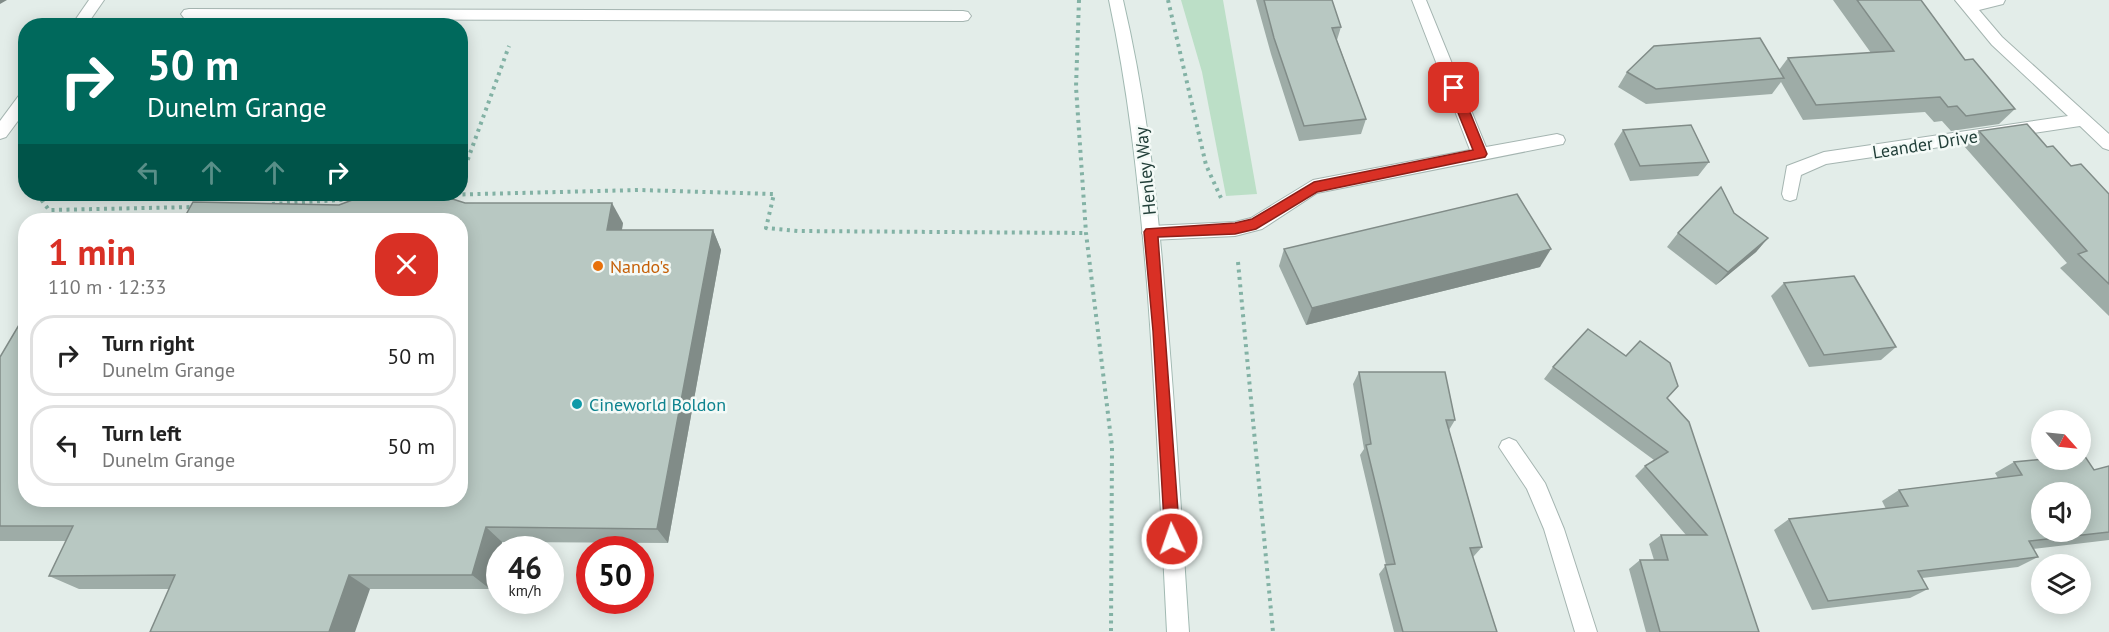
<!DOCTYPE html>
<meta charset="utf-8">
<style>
:root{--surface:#fff;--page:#f6f6f6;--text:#222;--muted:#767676;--line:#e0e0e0;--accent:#d93025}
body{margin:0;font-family:"PT Sans",sans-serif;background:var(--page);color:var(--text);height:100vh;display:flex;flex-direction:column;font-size:22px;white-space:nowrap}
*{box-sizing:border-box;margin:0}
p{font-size:20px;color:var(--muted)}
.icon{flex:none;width:33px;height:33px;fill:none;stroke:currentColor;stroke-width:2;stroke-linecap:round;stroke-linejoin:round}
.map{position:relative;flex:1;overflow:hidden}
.details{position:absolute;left:18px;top:213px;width:450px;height:294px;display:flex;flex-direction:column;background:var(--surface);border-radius:24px;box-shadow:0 3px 15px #0003}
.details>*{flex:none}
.guide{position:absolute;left:18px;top:18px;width:450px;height:183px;border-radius:24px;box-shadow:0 3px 15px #0003;background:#00695c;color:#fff;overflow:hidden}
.needle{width:39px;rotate:117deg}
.controls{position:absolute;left:2031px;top:410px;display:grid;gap:12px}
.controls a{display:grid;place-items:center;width:60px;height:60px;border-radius:50%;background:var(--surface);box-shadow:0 3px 15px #0003;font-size:30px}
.speed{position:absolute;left:486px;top:536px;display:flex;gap:12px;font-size:30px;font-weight:700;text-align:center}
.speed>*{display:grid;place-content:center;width:78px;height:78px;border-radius:50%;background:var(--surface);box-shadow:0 3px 15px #0003;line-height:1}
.speed small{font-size:15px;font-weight:400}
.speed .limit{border:9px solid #d22;background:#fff;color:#111}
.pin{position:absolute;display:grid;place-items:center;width:51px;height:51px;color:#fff;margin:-26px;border-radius:12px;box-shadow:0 3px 9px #0006}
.me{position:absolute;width:66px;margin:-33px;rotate:357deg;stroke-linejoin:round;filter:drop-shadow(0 0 4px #0008)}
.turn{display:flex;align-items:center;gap:21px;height:126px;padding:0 30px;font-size:27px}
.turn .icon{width:78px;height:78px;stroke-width:2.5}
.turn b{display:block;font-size:42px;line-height:51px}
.lanes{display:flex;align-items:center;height:57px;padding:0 30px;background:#0003;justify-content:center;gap:30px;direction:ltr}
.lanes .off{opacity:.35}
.round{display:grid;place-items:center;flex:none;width:63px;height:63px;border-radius:24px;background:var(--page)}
.summary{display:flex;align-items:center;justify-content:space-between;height:102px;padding:0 30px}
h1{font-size:36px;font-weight:700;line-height:45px;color:var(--accent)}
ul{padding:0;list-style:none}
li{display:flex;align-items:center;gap:18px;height:81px;margin:0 12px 9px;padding:0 18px;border:3px solid var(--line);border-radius:24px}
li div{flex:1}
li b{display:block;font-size:22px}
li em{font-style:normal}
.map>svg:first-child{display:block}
.green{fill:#bcdfc7}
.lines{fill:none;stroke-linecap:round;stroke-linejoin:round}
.lane-casing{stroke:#a5b5b1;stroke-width:2}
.street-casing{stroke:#a5b5b1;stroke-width:2}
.secondary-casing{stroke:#a1b9b2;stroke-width:2}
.path{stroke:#83b2a5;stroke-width:4;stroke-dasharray:3 4.5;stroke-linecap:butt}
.lane{fill:#fff;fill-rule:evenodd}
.street{fill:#fff;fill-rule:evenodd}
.secondary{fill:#fff;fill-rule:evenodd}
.wall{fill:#9eaca7}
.shaded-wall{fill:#818c88}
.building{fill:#b8c8c2;stroke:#818c88;stroke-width:1.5;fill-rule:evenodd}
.route{fill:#d93025;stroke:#8d1f18;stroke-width:1.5}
.food-dot{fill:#e8710a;stroke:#f4faf7;stroke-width:2}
.culture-dot{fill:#0f9aa8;stroke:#f4faf7;stroke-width:2}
.labels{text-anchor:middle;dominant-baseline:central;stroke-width:5;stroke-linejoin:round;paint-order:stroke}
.street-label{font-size:18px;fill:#223f39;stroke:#f4faf7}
.food-label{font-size:18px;fill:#c56008;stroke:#f4faf7;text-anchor:start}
.culture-label{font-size:18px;fill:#0d838f;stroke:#f4faf7;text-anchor:start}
</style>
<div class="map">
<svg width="2109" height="632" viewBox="0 0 2109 632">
<rect width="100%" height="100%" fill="#e3ede9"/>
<polygon class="green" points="1181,0 1223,0 1257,194 1226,196 1202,72"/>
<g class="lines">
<g class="lane-casing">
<polygon id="lane" points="189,9 963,11 968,12 971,16 968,20 963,21 189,19 184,18 181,14 184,10"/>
</g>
<g class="street-casing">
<g id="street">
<polygon points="89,0 104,0 86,26 71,26"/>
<polygon points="1412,0 1426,0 1486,147 1557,134 1563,136 1565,140 1563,144 1317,193 1262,229 1235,236 1151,240 1145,238 1142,233 1145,228 1151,226 1235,222 1251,218 1313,180 1470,150"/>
<polygon points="1955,0 2005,0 2003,4 1979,10 2002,37 2109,134 2109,150 2103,148 2080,126 1826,164 1801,175 1796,199 1790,201 1784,199 1782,194 1787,166 1824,152 2068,116 1992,45"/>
<polygon points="26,92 26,110 6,137 0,139 0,121 20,94"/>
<polygon points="1509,438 1516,441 1545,483 1564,529 1597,632 1575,632 1544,529 1527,489 1499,447 1502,441"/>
</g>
</g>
<g class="secondary-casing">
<path id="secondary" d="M1109 0H1123C1145 93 1156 188 1164 283 1175 399 1181 516 1189 632H1167C1161 516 1156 399 1147 283 1139 188 1129 93 1109 0Z"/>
</g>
<g class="path">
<polyline points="1079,0 1076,87 1086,233 1112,447 1111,632"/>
<polyline points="1168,0 1206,165 1221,198"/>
<polyline points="460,181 509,46"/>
<polyline points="37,194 49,210 193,207"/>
<polyline points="440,195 639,190 774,194 766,228 798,231 1086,233"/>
<polyline points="272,204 357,199"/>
<polyline points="1238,262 1273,632"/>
</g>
<use href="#lane" class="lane"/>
<use href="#street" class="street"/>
<use href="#secondary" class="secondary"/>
</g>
<g class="wall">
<polygon points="1256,0 1332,0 1341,27 1337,40 1366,119 1361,134 1299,141 1271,54"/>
<polygon points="1833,0 1921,0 1965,60 2015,109 1999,124 1951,131 1942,121 1934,122 1925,112 1803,120 1781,82 1772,94 1646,104 1618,87 1627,72 1779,70 1788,58 1871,53"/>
<polygon points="1623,130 1709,162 1698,176 1630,181 1614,144"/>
<polygon points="1979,131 2047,147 2109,194 2109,316 2060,268 2067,263 1964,146"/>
<polygon points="465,203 623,223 622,230 713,230 721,250 668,543 502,542 490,589 79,589 49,576 66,541 0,541 0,357 339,205"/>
<polygon points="1734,213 1768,238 1756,252 1716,285 1667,247 1678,233"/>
<polygon points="1284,249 1540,267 1306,325 1279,266"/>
<polygon points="1784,283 1896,347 1881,360 1809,367 1771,296"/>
<polygon points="1553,367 1667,398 1759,632 1646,632 1629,569 1640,560 1654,560 1649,544 1661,535 1686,535 1635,476 1645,466 1654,460 1544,379"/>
<polygon points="1359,372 1455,420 1449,430 1482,547 1474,556 1473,557 1497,632 1394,632 1379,574 1386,565 1360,455 1364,449 1353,384"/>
<polygon points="2014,462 2094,470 2109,466 2109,540 2033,549 2038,557 2018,567 1922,578 1928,589 1910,598 1812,610 1774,530 1789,519 1886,509 1882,501 1899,490 1998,478 1995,473"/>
</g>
<g class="shaded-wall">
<polygon points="0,0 7,0 0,4"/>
<polygon points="612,203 623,223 618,250 607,230"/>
<polygon points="713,230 721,250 668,543 657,529"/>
<polygon points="1768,238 1756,252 1716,285 1728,272"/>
<polygon points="1551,249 1540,267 1306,325 1312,308"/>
<polygon points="486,527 502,542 501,549 500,549 500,553 490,589 472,575"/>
<polygon points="349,575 370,589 355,632 329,632"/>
</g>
<g class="building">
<polygon points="1264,0 1332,0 1341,27 1332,28 1366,119 1304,126 1274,38"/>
<polygon points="1857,0 1921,0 1965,60 1973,59 2015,109 1966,116 1957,106 1948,107 1940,97 1816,105 1788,58 1894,51"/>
<polygon points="1760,38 1784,78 1656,89 1627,72 1654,46"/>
<polygon points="2027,124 2047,147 2053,146 2071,166 2081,164 2109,194 2109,284 2078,254 2087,251 1979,131"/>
<polygon points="1691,125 1709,162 1640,166 1623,130"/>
<polygon points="1721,187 1734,213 1768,238 1728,272 1678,233"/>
<polygon points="376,194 437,194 465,203 612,203 607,230 713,230 657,529 486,527 472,575 349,575 329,632 150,632 175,575 49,576 73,526 0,526 0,357 26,313 26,500 460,500 460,220 183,220 193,202 339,205 363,196"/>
<polygon points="1517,194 1551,249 1312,308 1284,249"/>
<polygon points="1854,276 1896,347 1824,355 1784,283"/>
<polygon points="1588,329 1626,356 1640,341 1670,363 1678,386 1667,398 1689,422 1759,632 1660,632 1640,560 1668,560 1661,535 1707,535 1645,466 1668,452 1553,367"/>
<polygon points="1359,372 1445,372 1455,420 1446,420 1482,547 1470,548 1497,632 1403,632 1385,565 1395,564 1366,445 1371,444"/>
<path d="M2080 455H2084L2094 470 2109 466V532L2029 541 2038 557 1918 571 1928 589 1828 601 1789 519 1908 506 1899 490 2022 475 2014 462 2044 459H2080ZM2042 492H2080V531H2042Z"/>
</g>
<polygon class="route" points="1454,83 1460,88 1487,154 1485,157 1317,192 1256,229 1235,234 1158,237 1180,539 1178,545 1172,547 1167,545 1165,539 1153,331 1144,232 1146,229 1235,223 1252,219 1314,182 1473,150 1448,88"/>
<circle class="food-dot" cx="598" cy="266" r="6"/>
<circle class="culture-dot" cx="577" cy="404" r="6"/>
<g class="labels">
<g class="street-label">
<text transform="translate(1925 144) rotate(-9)">Leander Drive</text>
<text transform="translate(1145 171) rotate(-96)">Henley Way</text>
</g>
<g class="food-label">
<text x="610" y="266">Nando's</text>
</g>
<g class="culture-label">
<text x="589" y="404">Cineworld Boldon</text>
</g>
</g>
</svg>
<div class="controls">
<a><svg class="needle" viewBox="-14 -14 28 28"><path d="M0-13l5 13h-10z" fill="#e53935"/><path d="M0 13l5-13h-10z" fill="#767676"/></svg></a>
<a><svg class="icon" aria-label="sound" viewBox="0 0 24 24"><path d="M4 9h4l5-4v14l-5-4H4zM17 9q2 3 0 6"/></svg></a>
<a><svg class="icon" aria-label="layers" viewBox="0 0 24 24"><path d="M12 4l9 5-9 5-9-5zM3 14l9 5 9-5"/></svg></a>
</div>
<div class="speed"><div>46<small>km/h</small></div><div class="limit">50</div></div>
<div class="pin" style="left:1454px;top:88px;background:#d93025"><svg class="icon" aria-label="arrive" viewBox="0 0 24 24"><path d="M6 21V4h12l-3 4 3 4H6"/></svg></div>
<svg class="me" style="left:1172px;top:539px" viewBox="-20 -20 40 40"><circle r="17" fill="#d93025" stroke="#fff" stroke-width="3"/><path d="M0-11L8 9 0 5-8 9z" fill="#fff"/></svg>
<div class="guide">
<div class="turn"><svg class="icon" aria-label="right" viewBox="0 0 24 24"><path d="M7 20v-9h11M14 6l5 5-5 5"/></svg><div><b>50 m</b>Dunelm Grange</div></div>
<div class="lanes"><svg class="icon off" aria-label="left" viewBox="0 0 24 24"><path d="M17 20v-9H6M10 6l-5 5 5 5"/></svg><svg class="icon off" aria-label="ahead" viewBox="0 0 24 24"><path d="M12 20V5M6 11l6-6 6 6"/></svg><svg class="icon off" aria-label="ahead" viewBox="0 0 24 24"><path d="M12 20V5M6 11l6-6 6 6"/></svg><svg class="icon" aria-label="right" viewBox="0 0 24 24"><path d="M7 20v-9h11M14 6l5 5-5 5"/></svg></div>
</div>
<section class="details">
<div class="summary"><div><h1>1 min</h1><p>110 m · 12:33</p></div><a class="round" style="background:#d93025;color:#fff"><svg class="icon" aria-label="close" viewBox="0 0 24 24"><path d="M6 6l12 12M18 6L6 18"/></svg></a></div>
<ul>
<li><svg class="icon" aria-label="right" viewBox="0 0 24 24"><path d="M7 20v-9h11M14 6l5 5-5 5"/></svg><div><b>Turn right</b><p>Dunelm Grange</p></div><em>50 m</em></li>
<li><svg class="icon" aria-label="left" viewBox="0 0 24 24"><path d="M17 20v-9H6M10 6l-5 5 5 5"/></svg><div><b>Turn left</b><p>Dunelm Grange</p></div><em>50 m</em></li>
</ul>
</section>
</div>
